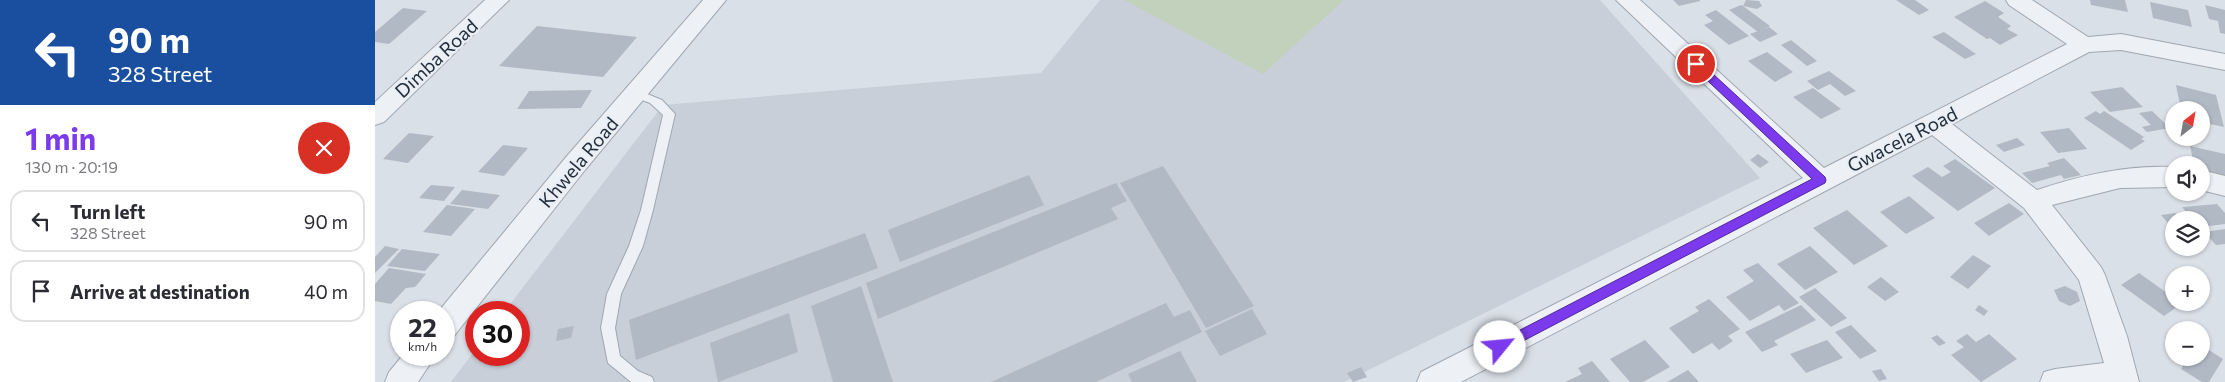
<!DOCTYPE html>
<meta charset="utf-8">
<style>
:root{--surface:#fff;--page:#f2f2f3;--text:#2b2b33;--muted:#7c7c81;--line:#e1e1e2;--accent:#7c3aed}
body{margin:0;font-family:Commissioner,sans-serif;background:var(--page);color:var(--text);height:100vh;display:flex;flex-direction:column;font-size:19px;white-space:nowrap}
*{box-sizing:border-box;margin:0}
p{font-size:16px;color:var(--muted)}
.icon{flex:none;width:28px;height:28px;fill:none;stroke:currentColor;stroke-width:2;stroke-linecap:round;stroke-linejoin:round}
.map{position:relative;flex:1;overflow:hidden}
.side{display:flex;flex-direction:column;background:var(--surface);width:375px}
.side>*{flex:none}
.banner{background:#1a4fa0;color:#fff;overflow:hidden}
.needle{width:32px;rotate:31deg}
.tools{position:absolute;left:1790px;top:101px;display:grid;gap:10px}
.tools a{display:grid;place-items:center;width:45px;height:45px;border-radius:50%;background:var(--surface);box-shadow:0 1px 4px #0004;font-size:25px}
.speed{position:absolute;left:15px;top:301px;display:flex;gap:10px;font-size:25px;font-weight:700;text-align:center}
.speed>*{display:grid;place-content:center;width:65px;height:65px;border-radius:50%;background:var(--surface);box-shadow:0 1px 4px #0004;line-height:1}
.speed small{font-size:12px;font-weight:400}
.speed .limit{border:8px solid #d22;background:#fff;color:#111}
.pin{position:absolute;display:grid;place-items:center;width:42px;height:42px;color:#fff;margin:-21px;border:2px solid #fff;border-radius:50%;box-shadow:0 1px 5px #0007}
.me{position:absolute;width:55px;margin:-28px;rotate:62deg;stroke-linejoin:round;filter:drop-shadow(0 0 4px #0008)}
.turn{display:flex;align-items:center;gap:18px;height:105px;padding:0 25px;font-size:22px}
.turn .icon{width:65px;height:65px;stroke-width:2.5}
.turn b{display:block;font-size:35px;line-height:42px}
.round{display:grid;place-items:center;flex:none;width:52px;height:52px;border-radius:26px;background:var(--page)}
.overview{display:flex;align-items:center;justify-content:space-between;height:85px;padding:0 25px}
h1{font-size:30px;font-weight:700;line-height:38px;color:var(--accent)}
ul{padding:0;list-style:none}
li{display:flex;align-items:center;gap:15px;height:62px;margin:0 10px 8px;padding:0 15px;border:2px solid var(--line);border-radius:15px}
li div{flex:1}
li b{display:block;font-size:19px}
li em{font-style:normal}
main{display:flex;flex:1;min-height:0}
.map>svg:first-child{display:block}
.built{fill:#c8cfd9}
.green{fill:#c2d1bb}
.building{fill:#b1b9c4}
.lines{fill:none;stroke-linecap:round;stroke-linejoin:round}
.service-casing{stroke:#9fa7b1;stroke-width:2}
.minor-casing{stroke:#9fa7b1;stroke-width:2}
.service{fill:#edf0f5;fill-rule:evenodd}
.minor{fill:#edf0f5;fill-rule:evenodd}
.route{fill:#7c3aed;stroke:#51269a}
.labels{text-anchor:middle;dominant-baseline:central;stroke-width:4.5;stroke-linejoin:round;paint-order:stroke}
.street-label{font-size:19px;fill:#232e3d;stroke:#e9eff4}
</style>
<main>
<section class="side">
<div class="banner">
<div class="turn"><svg class="icon" aria-label="left" viewBox="0 0 24 24"><path d="M17 20v-9H6M10 6l-5 5 5 5"/></svg><div><b>90 m</b>328 Street</div></div>
</div>
<div class="overview"><div><h1>1 min</h1><p>130 m · 20:19</p></div><a class="round" style="background:#d93025;color:#fff"><svg class="icon" aria-label="close" viewBox="0 0 24 24"><path d="M6 6l12 12M18 6L6 18"/></svg></a></div>
<ul>
<li><svg class="icon" aria-label="left" viewBox="0 0 24 24"><path d="M17 20v-9H6M10 6l-5 5 5 5"/></svg><div><b>Turn left</b><p>328 Street</p></div><em>90 m</em></li>
<li><svg class="icon" aria-label="arrive" viewBox="0 0 24 24"><path d="M6 21V4h12l-3 4 3 4H6"/></svg><div><b>Arrive at destination</b></div><em>40 m</em></li>
</ul>
</section>
<div class="map">
<svg width="1850" height="382" viewBox="0 0 1850 382">
<rect width="100%" height="100%" fill="#dae0e7"/>
<polygon class="built" points="725,0 1225,0 1385,178 969,382 76,382 101,349 101,355 144,355 144,312 129,312 288,105 666,73"/>
<polygon class="green" points="749,0 969,0 888,74"/>
<g class="building">
<polygon points="1298,0 1325,0 1325,1 1304,6"/>
<polygon points="1371,0 1384,1 1387,6 1382,9 1368,6"/>
<polygon points="1521,0 1540,0 1554,10 1544,15"/>
<polygon points="1715,0 1750,0 1753,12 1716,5"/>
<polygon points="1610,1 1629,13 1623,17 1636,26 1632,29 1643,35 1625,45 1615,38 1612,39 1579,17"/>
<polygon points="1775,2 1813,10 1817,27 1778,18"/>
<polygon points="1366,5 1368,6 1395,26 1383,32 1354,10"/>
<polygon points="1830,5 1850,10 1850,34 1845,33 1843,21 1834,19"/>
<polygon points="28,8 52,11 14,44 0,42 0,32"/>
<polygon points="1341,10 1374,36 1354,45 1329,25 1338,21 1330,15"/>
<polygon points="162,26 262,37 228,77 124,66"/>
<polygon points="1394,27 1403,34 1385,42 1375,34"/>
<polygon points="1569,32 1601,54 1590,59 1557,37"/>
<polygon points="1416,40 1442,61 1432,66 1406,45"/>
<polygon points="1392,52 1418,72 1400,82 1373,61"/>
<polygon points="1454,71 1481,91 1470,96 1455,84 1443,90 1432,81"/>
<polygon points="1801,85 1841,95 1849,127 1826,122 1826,110 1806,110"/>
<polygon points="1747,87 1768,107 1735,112 1715,92"/>
<polygon points="1438,88 1466,109 1446,119 1418,97"/>
<polygon points="217,90 206,108 142,109 154,91"/>
<polygon points="1721,111 1725,114 1729,111 1769,137 1766,139 1770,141 1756,150 1709,118"/>
<polygon points="1777,111 1795,128 1772,132 1767,127 1776,125 1764,113"/>
<polygon points="1694,128 1712,149 1683,153 1665,132"/>
<polygon points="34,133 59,136 33,163 8,159"/>
<polygon points="1642,138 1650,145 1629,152 1621,145"/>
<polygon points="128,145 153,148 129,176 103,172"/>
<polygon points="1815,146 1850,154 1850,176 1826,170 1826,165 1819,165"/>
<polygon points="1383,154 1394,162 1385,168 1375,160"/>
<polygon points="1689,158 1706,175 1689,179 1686,175 1657,183 1647,173 1675,166 1672,163"/>
<polygon points="1580,159 1620,188 1583,211 1537,176 1553,167 1567,177 1576,172 1568,166"/>
<polygon points="788,166 879,306 831,328 745,183"/>
<polygon points="654,175 669,205 525,262 513,230"/>
<polygon points="741,183 752,201 736,208 743,219 503,319 491,283"/>
<polygon points="56,185 80,187 69,201 44,198"/>
<polygon points="87,190 125,195 113,209 75,204"/>
<polygon points="1534,196 1560,218 1531,234 1505,212"/>
<polygon points="1634,203 1649,214 1614,236 1599,223"/>
<polygon points="1842,204 1850,213 1850,224 1826,227 1826,220 1818,220 1807,207"/>
<polygon points="72,205 100,209 76,236 48,232"/>
<polygon points="1472,210 1513,246 1479,265 1438,228"/>
<polygon points="1800,213 1806,220 1799,220 1799,230 1786,215"/>
<polygon points="1850,229 1850,244 1841,245 1829,232"/>
<polygon points="490,233 503,268 261,360 254,320"/>
<polygon points="10,246 24,249 0,273 0,257"/>
<polygon points="1435,246 1463,272 1430,290 1402,264"/>
<polygon points="27,249 65,254 50,271 12,266"/>
<polygon points="1598,255 1616,266 1593,289 1575,277"/>
<polygon points="1383,263 1424,303 1409,311 1404,305 1375,321 1351,297 1379,281 1368,270"/>
<polygon points="14,268 51,274 40,287 31,288 16,304 0,301 0,284"/>
<polygon points="1764,273 1799,298 1799,302 1806,304 1789,316 1746,285"/>
<polygon points="1506,277 1524,292 1510,301 1492,287"/>
<polygon points="486,286 518,382 458,382 436,306"/>
<polygon points="1690,286 1702,292 1705,301 1695,306 1684,301 1679,290"/>
<polygon points="1440,288 1472,318 1456,327 1424,297"/>
<polygon points="1334,299 1365,329 1353,336 1358,341 1344,350 1337,343 1318,354 1294,328 1324,311 1320,307"/>
<polygon points="791,303 799,317 815,310 827,332 721,382 616,382"/>
<polygon points="1426,305 1441,320 1399,341 1403,345 1387,352 1370,332"/>
<polygon points="1604,305 1613,311 1609,316 1600,310"/>
<polygon points="877,309 892,334 845,356 830,331"/>
<polygon points="414,313 423,352 343,382 335,343"/>
<polygon points="1476,325 1502,351 1485,359 1460,332"/>
<polygon points="1800,325 1808,330 1799,330 1799,344 1790,338"/>
<polygon points="199,326 196,338 181,341 183,329"/>
<polygon points="1592,334 1601,342 1614,334 1642,359 1606,382 1576,355 1589,347 1581,341"/>
<polygon points="1562,335 1571,343 1564,346 1556,338"/>
<polygon points="1270,340 1295,367 1268,382 1255,382 1235,359"/>
<polygon points="1452,340 1468,358 1431,373 1415,354"/>
<polygon points="1826,345 1848,359 1834,382 1827,382 1806,369 1813,358 1826,358"/>
<polygon points="805,351 822,382 757,382 753,374"/>
<polygon points="1217,361 1235,382 1190,382 1207,374 1203,368"/>
<polygon points="986,367 992,377 978,382 972,373"/>
<polygon points="1506,369 1512,379 1504,381 1497,371"/>
<polygon points="1313,370 1324,382 1292,382"/>
</g>
<g class="lines">
<g class="service-casing">
<polygon id="service" points="260,89 287,100 300,114 278,210 268,246 246,294 240,328 245,356 263,371 277,377 279,382 256,382 233,363 226,328 232,294 254,246 266,210 288,115 275,103 256,96 254,93"/>
</g>
<g class="minor-casing">
<g id="minor">
<polygon points="110,0 134,0 9,122 0,125 0,102"/>
<polygon points="328,0 351,0 210,170 79,336 69,339 69,312 63,312 192,156"/>
<path d="M1241 0H1265L1449 168 1692 44 1634 5 1631 0H1657L1713 37 1746 34 1850 54V70L1746 50 1714 52 1577 124 1662 190C1707 175 1751 165 1799 167V187L1745 188 1677 205 1726 267 1730 275 1752 336 1764 382H1665L1669 372 1680 369 1729 363 1704 280 1649 208 1557 135 1086 382H1042L1046 372 1428 178Z"/>
<polygon points="1826,170 1850,176 1850,196 1826,190"/>
<polygon points="28,355 61,355 43,382 10,382 14,372"/>
</g>
</g>
<use href="#service" class="service"/>
<use href="#minor" class="minor"/>
</g>
<polygon class="route" points="1321,61 1325,62 1450,177 1451,180 1450,183 1129,351 1125,352 1120,351 1118,347 1120,343 1437,179 1318,67 1318,62"/>
<g class="labels">
<g class="street-label">
<text transform="translate(61 58) rotate(-43)">Dimba Road</text>
<text transform="translate(1527 139) rotate(-27)">Gwacela Road</text>
<text transform="translate(203 162) rotate(-50)">Khwela Road</text>
</g>
</g>
</svg>
<div class="tools">
<a><svg class="needle" viewBox="-14 -14 28 28"><path d="M0-13l5 13h-10z" fill="#e53935"/><path d="M0 13l5-13h-10z" fill="#7c7c81"/></svg></a>
<a><svg class="icon" aria-label="sound" viewBox="0 0 24 24"><path d="M4 9h4l5-4v14l-5-4H4zM17 9q2 3 0 6"/></svg></a>
<a><svg class="icon" aria-label="layers" viewBox="0 0 24 24"><path d="M12 4l9 5-9 5-9-5zM3 14l9 5 9-5"/></svg></a>
<a>+</a>
<a>−</a>
</div>
<div class="speed"><div>22<small>km/h</small></div><div class="limit">30</div></div>
<div class="pin" style="left:1321px;top:64px;background:#d93025"><svg class="icon" aria-label="arrive" viewBox="0 0 24 24"><path d="M6 21V4h12l-3 4 3 4H6"/></svg></div>
<svg class="me" style="left:1125px;top:347px" viewBox="-20 -20 40 40"><circle r="19" fill="#fff"/><path d="M0-13L10 11 0 6-10 11z" fill="#7c3aed"/></svg>
</div>
</main>
